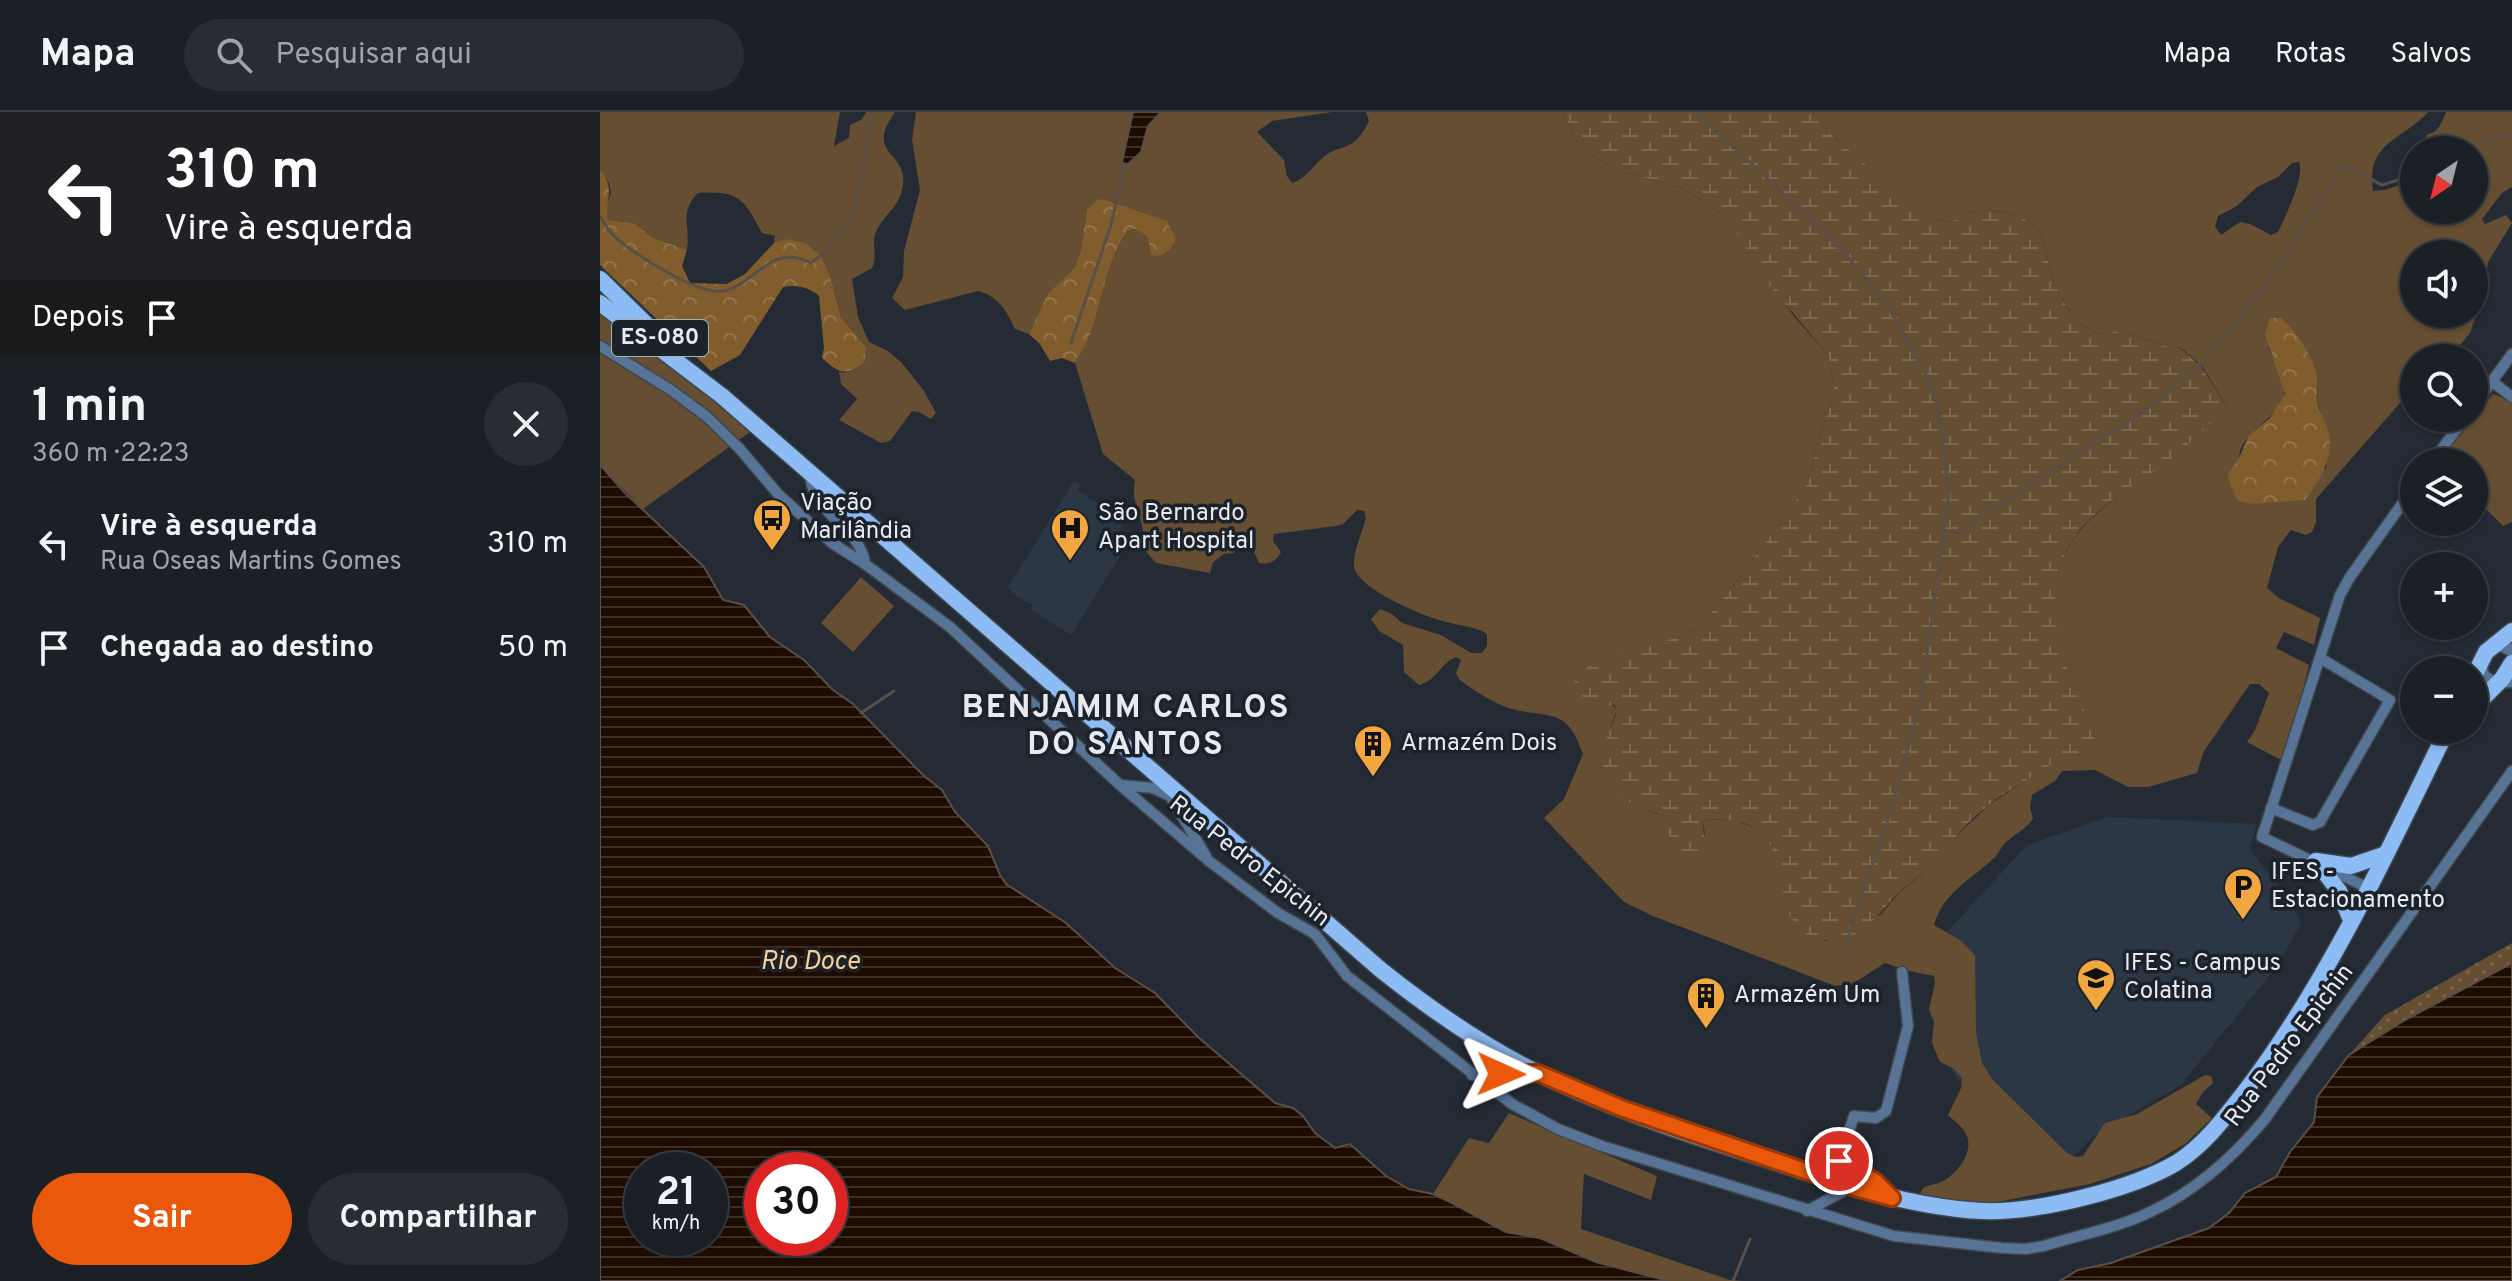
<!DOCTYPE html>
<html lang="pt">
<meta charset="utf-8">
<style>
:root{--surface:#1b2027;--page:#282d33;--text:#f1f3f6;--muted:#a0a3a7;--line:#393e44;--accent:#ea580c}
body{margin:0;font-family:Overpass,sans-serif;background:var(--page);color:var(--text);height:100vh;display:flex;flex-direction:column;font-size:30px;white-space:nowrap}
*{box-sizing:border-box;margin:0}
p{font-size:26px;color:var(--muted)}
.icon{flex:none;width:44px;height:44px;fill:none;stroke:currentColor;stroke-width:2;stroke-linecap:round;stroke-linejoin:round}
.map{position:relative;flex:1;overflow:hidden}
.drawer{display:flex;flex-direction:column;background:var(--surface);width:600px}
.drawer>*{flex:none}
.top-card{background:#202124;color:#fff;overflow:hidden}
.needle{width:52px;rotate:215deg}
.controls{position:absolute;left:1800px;top:24px;display:grid;gap:16px}
.controls a{display:grid;place-items:center;width:88px;height:88px;border-radius:50%;background:var(--surface);box-shadow:0 2px 6px #0004,0 0 0 2px var(--line);font-size:40px}
.speed{position:absolute;left:24px;top:1040px;display:flex;gap:16px;font-size:40px;font-weight:700;text-align:center}
.speed>*{display:grid;place-content:center;width:104px;height:104px;border-radius:50%;background:var(--surface);box-shadow:0 2px 6px #0004,0 0 0 2px var(--line);line-height:1}
.speed small{font-size:20px;font-weight:400}
.speed .limit{border:12px solid #d22;background:#fff;color:#111}
.pin{position:absolute;display:grid;place-items:center;width:68px;height:68px;color:#fff;margin:-34px;border:4px solid #fff;border-radius:50%;box-shadow:0 2px 8px #0007}
.me{position:absolute;width:88px;margin:-44px;rotate:91deg;stroke-linejoin:round;filter:drop-shadow(0 0 6px #0008)}
.turn{display:flex;align-items:center;gap:28px;height:168px;padding:0 32px;font-size:36px}
.turn .icon{width:104px;height:104px;stroke-width:2.5}
.turn b{display:block;font-size:56px;line-height:68px}
.then{display:flex;align-items:center;height:76px;padding:0 32px;background:#0003;gap:16px;font-size:30px}
.round{display:grid;place-items:center;flex:none;width:84px;height:84px;border-radius:42px;background:var(--page)}
.headline{display:flex;align-items:center;justify-content:space-between;height:136px;padding:0 32px}
h1{font-size:48px;font-weight:700;line-height:60px}
.cta{display:flex;gap:16px;margin-top:auto;padding:16px 32px}
.cta a{flex:1;height:92px;border-radius:48px;background:var(--accent);color:#fff;font-size:32px;font-weight:700;line-height:92px;text-align:center}
.cta a+a{background:var(--page);color:var(--text)}
ul{padding:0;list-style:none}
li{display:flex;align-items:center;gap:24px;height:104px;padding:0 32px}
li div{flex:1}
li b{display:block;font-size:30px}
li em{font-style:normal}
header{display:flex;align-items:center;gap:48px;box-sizing:border-box;height:112px;padding:0 40px;background:var(--surface);border-bottom:2px solid var(--line)}
header strong{font-size:38px}
nav{display:flex;gap:44px;margin-inline-start:auto;font-size:28px}
.search{width:560px;height:72px;background:var(--page);display:flex;align-items:center;gap:20px;box-sizing:border-box;padding:0 28px;border-radius:44px;color:var(--muted);font-size:30px}
main{display:flex;flex:1;min-height:0}
.map>svg:first-child{display:block}
.built{fill:#2c3745}
.grass{fill:#654e32;fill-rule:evenodd}
.forest{fill:url(#forest-crowns)}
.wetland{fill:url(#wetland-marsh)}
.park{fill:url(#park-dots)}
.water{fill:url(#water-rules);stroke:#5a4f48;stroke-width:2;fill-rule:evenodd}
.lines{fill:none;stroke-linecap:round;stroke-linejoin:round}
.stream{stroke:#5a4f48;stroke-width:3}
.minor-casing{stroke:#3f464e;stroke-width:13}
.tertiary-casing{stroke:#3f464e;stroke-width:15}
.primary-casing{stroke:#3f464e;stroke-width:19}
.minor{stroke:#577395;stroke-width:10}
.tertiary{stroke:#577395;stroke-width:12}
.primary{stroke:#8dbbf3;stroke-width:16}
.route-casing{stroke:#983908;stroke-width:20}
.route{stroke:#ea580c;stroke-width:14}
.labels{text-anchor:middle;dominant-baseline:central;stroke-width:7;stroke-linejoin:round;paint-order:stroke}
.shield{fill:#1b222a;stroke:#aaafb5;stroke-width:2}
.shield-label{font-size:22px;font-weight:bold;fill:#e7ebf1}
.poi-label{font-size:24px;fill:#e7ebf1;stroke:#1b222a;text-anchor:start}
.street-label{font-size:24px;fill:#e7ebf1;stroke:#1b222a}
.water-label{font-size:26px;font-style:italic;fill:#fdce98;stroke:#1b222a}
.district-label{font-size:32px;font-weight:bold;letter-spacing:2px;fill:#e7ebf1;stroke:#1b222a}
</style>
<header>
<strong>Mapa</strong>
<div class="search"><svg class="icon" aria-label="search" viewBox="0 0 24 24"><circle cx="10" cy="10" r="6"/><path d="M15 15l6 6"/></svg>Pesquisar aqui</div>
<nav><a>Mapa</a><a>Rotas</a><a>Salvos</a></nav>
</header>
<main>
<section class="drawer">
<div class="top-card">
<div class="turn"><svg class="icon" aria-label="left" viewBox="0 0 24 24"><path d="M17 20v-9H6M10 6l-5 5 5 5"/></svg><div><b>310 m</b>Vire à esquerda</div></div>
<div class="then">Depois<svg class="icon" aria-label="arrive" viewBox="0 0 24 24"><path d="M6 21V4h12l-3 4 3 4H6"/></svg></div>
</div>
<div class="headline"><div><h1>1 min</h1><p>360 m · 22:23</p></div><a class="round"><svg class="icon" aria-label="close" viewBox="0 0 24 24"><path d="M6 6l12 12M18 6L6 18"/></svg></a></div>
<ul>
<li><svg class="icon" aria-label="left" viewBox="0 0 24 24"><path d="M17 20v-9H6M10 6l-5 5 5 5"/></svg><div><b>Vire à esquerda</b><p>Rua Oseas Martins Gomes</p></div><em>310 m</em></li>
<li><svg class="icon" aria-label="arrive" viewBox="0 0 24 24"><path d="M6 21V4h12l-3 4 3 4H6"/></svg><div><b>Chegada ao destino</b></div><em>50 m</em></li>
</ul>
<div class="cta"><a>Sair</a><a>Compartilhar</a></div>
</section>
<div class="map">
<svg width="1912" height="1169" viewBox="0 0 1912 1169">
<defs>
<pattern id="forest-crowns" width="20" height="18" patternUnits="userSpaceOnUse" patternTransform="scale(2)"><rect width="20" height="18" fill="#815d2e"/><path d="M2 6a3 3 0 1 1 6 0M12 15a3 3 0 1 1 6 0" fill="none" stroke="#93744d"/></pattern>
<pattern id="wetland-marsh" width="20" height="14" patternUnits="userSpaceOnUse" patternTransform="scale(2)"><rect width="20" height="14" fill="#654e32"/><path d="M1 5h8M5 5V1M11 12h8M15 12V8" fill="none" stroke="#7b6850"/></pattern>
<pattern id="park-dots" width="8" height="8" patternUnits="userSpaceOnUse" patternTransform="scale(2)"><rect width="8" height="8" fill="#654e32"/><path d="M2 2h.1M6 6h.1" fill="none" stroke="#7b6850" stroke-width="1.8" stroke-linecap="round"/></pattern>
<pattern id="water-rules" width="6" height="5" patternUnits="userSpaceOnUse" patternTransform="scale(2)"><rect width="6" height="5" fill="#1e0c00"/><path d="M0 2.5h6" fill="none" stroke="#3f3026"/></pattern>
</defs>
<rect width="100%" height="100%" fill="#242b34"/>
<g class="built">
<polygon points="474,369 480,373 477,378 525,408 520,418 532,425 471,523 430,497 433,492 427,491 412,481 408,475"/>
<polygon points="1507,705 1657,712 1649,737 1687,784 1701,811 1677,854 1581,973 1492,1025 1460,1059 1386,1004 1336,938 1368,862 1334,834 1427,733"/>
</g>
<g class="grass">
<path d="M0 0H240L234 34 249 26 250 13 262 7 266 0H295C264 44 307 38 303 72 300 96 285 100 276 120 271 132 278 143 272 156L252 167 258 205 269 230 288 239 302 251 324 279 336 301 331 307 319 300 312 299 290 329 281 331 239 308 257 287 241 272 239 260C251 262 256 257 265 248L266 235 241 205 234 178 185 127 174 131 175 124 162 121C144 87 139 78 98 81 78 102 91 114 87 138L52 125 34 111 8 108 6 96 11 81 9 71 0 58Z"/>
<path d="M316 0H533L527 23 548 14 561 0H732L672 9 657 20 684 48 687 64 692 71C706 67 714 52 726 43 734 37 746 36 754 30 761 24 765 17 769 9L766 0H963L974 26 984 37 1013 57 1084 77 1126 105 1193 203 1228 243 1234 278 1205 376 1130 478 1098 516 1079 525 1011 592 1017 598 1011 614 1049 699 1065 704 1069 725 1105 723 1103 710C1114 706 1124 707 1134 709 1147 712 1165 718 1172 731 1189 764 1174 818 1227 829L1280 803 1301 779 1322 762 1344 736 1389 693 1450 652 1480 643 1489 636 1495 621C1465 566 1435 493 1470 433 1485 407 1512 389 1536 369 1566 344 1596 320 1627 295L1602 254 1581 236 1566 234 1518 219 1504 222 1495 220 1475 209 1454 171 1441 120 1430 111 1418 103 1389 98 1371 100 1359 107 1345 110 1335 107 1307 90 1224 16 1213 0H1828C1802 29 1766 29 1773 79L1785 78 1814 68V98H1874V38H1828L1824 27 1828 22C1839 20 1842 10 1846 0H1912V75L1902 81 1882 107 1885 112 1906 103 1912 111 1888 150 1883 183 1870 221 1862 231 1839 246H1814V275L1716 387V410L1712 420 1706 423 1691 418 1678 435 1667 476 1679 486 1720 506 1714 533 1684 520 1676 536 1709 553 1693 619 1681 648 1647 630 1655 618 1669 581 1659 572H1650L1604 639 1597 661 1548 675H1528L1495 658 1462 659 1455 669 1432 683 1430 695 1433 707C1425 718 1414 722 1404 732 1400 737 1398 743 1393 747 1369 769 1344 780 1334 813L1360 828 1375 843 1376 921 1382 951 1393 968 1467 1041 1475 1045 1483 1044 1505 1011 1537 1002 1605 963 1611 964 1613 971 1603 980 1596 992 1612 1006 1585 1032 1551 1052 1490 1072 1392 1091H1361L1318 1086 1323 1076C1329 1072 1335 1073 1341 1070 1357 1063 1375 1039 1366 1022 1362 1014 1354 1009 1348 1003L1361 976 1362 966 1353 956 1340 950 1332 931 1334 910 1329 898 1335 871 1334 864 1309 859 1285 851 1252 872 1235 874 1053 804 1024 790 944 706 964 687 983 642C966 593 950 608 909 596 893 591 873 578 859 567L856 561 861 548 856 545C840 552 836 569 819 573L804 560 803 533 779 519 771 507 780 497 792 502 802 511 841 523 871 541H882L887 534V522C875 514 860 514 846 510 826 505 756 477 754 454 753 440 762 421 766 406L764 399 757 398 743 412 736 414 674 422 673 429 681 440C677 449 669 453 659 451L651 433 644 429 633 441 624 442 613 450 610 461 556 451 542 435C548 406 529 394 535 368L503 342 475 251C504 212 498 160 528 119L535 117 547 124 566 108 547 104 514 90 487 97 481 138 474 156 449 182 429 222 415 217C407 199 398 184 378 179L305 198 292 186 303 165 304 139 320 78 312 28ZM1699 50C1705 65 1685 105 1678 120L1671 123 1650 112 1640 110 1621 123 1615 115 1618 104 1637 94 1657 75 1678 65 1692 51ZM1814 142H1874V202H1814ZM1668 235 1718 267 1717 288 1729 329 1726 356 1668 390 1651 392C1648 379 1639 363 1639 349 1638 319 1677 310 1684 283 1688 269 1674 247 1668 235Z"/>
<polygon points="0,197 96,271 150,320 43,397 0,353"/>
<polygon points="1893,282 1912,289 1912,410 1903,414 1874,385 1874,350 1838,350"/>
<polygon points="261,465 294,494 253,540 221,511"/>
<polygon points="909,1001 1057,1064 1051,1088 984,1062 981,1117 1130,1168 1143,1169 1068,1169 1034,1162 906,1120 833,1082 869,1026 889,1031"/>
</g>
<g class="forest">
<path d="M0 58C17 78 4 87 8 108L34 111 52 125 87 138 82 154 90 171 127 172 145 162 174 131 185 127 205 131 220 143 230 164 241 205 266 235 265 249C248 265 239 262 222 246L224 236 219 184C209 175 196 172 183 175L140 243 111 259 0 153Z"/>
<path d="M499 87C522 91 543 103 566 108L576 126C571 138 566 144 552 144L547 124 535 117 528 119C498 160 504 212 475 251L462 246 450 249 440 232 429 222 448 182 474 156 481 138 487 97Z"/>
<path d="M1670 206H1681C1697 220 1712 243 1717 264 1719 272 1716 281 1717 289 1719 300 1726 309 1728 319 1735 345 1720 368 1705 388L1651 392 1638 389 1631 375 1628 361 1638 348 1649 323 1670 306 1685 282 1665 222Z"/>
</g>
<path class="wetland" d="M963 0H1213L1224 16 1308 90 1335 107 1345 110 1359 107 1371 100 1389 98 1418 103 1430 111 1441 120 1454 171 1475 209 1495 220 1504 222 1518 219 1566 234 1580 236 1601 254 1627 295C1605 317 1584 337 1559 356 1534 373 1507 389 1486 411 1429 473 1462 556 1495 621 1492 647 1468 644 1450 653 1443 656 1436 662 1430 666 1416 675 1401 683 1389 693 1368 709 1351 730 1334 750 1325 761 1313 768 1302 778 1279 799 1261 833 1224 828 1160 820 1203 723 1139 710 1127 708 1115 705 1103 710L1105 737 1094 745 1082 742 1069 725 1064 704C1019 687 991 677 1008 622 1011 614 1015 607 1017 598L1014 593 1004 594 974 581 975 567 985 557 1001 547 1079 525 1098 516 1130 478 1205 376 1234 278 1228 243 1171 175 1126 105 1084 77 1013 57 984 37 974 26Z"/>
<polygon class="park" points="1912,831 1912,851 1805,908 1749,943 1785,903"/>
<g class="water">
<polygon points="533,0 561,0 548,14 541,40 528,52 524,52 522,50"/>
<path d="M0 353 25 381 104 455 123 488 144 493 170 525 204 548 233 578 253 592 324 664 342 678 355 700 388 734 400 763 406 772 466 811 515 856 555 881 598 925 675 991 693 996 703 1004 715 1021 735 1036 750 1032 786 1064 809 1077 833 1082 852 1091 906 1120 940 1126 996 1150 1068 1169H0ZM42 1058H110V1126H42ZM162 1058H230V1126H162Z"/>
<polygon points="1912,851 1912,1169 1460,1169 1478,1158 1511,1151 1609,1116 1629,1101 1645,1081 1676,1065 1690,1040 1714,1010 1717,985 1749,943 1805,908"/>
</g>
<g class="lines">
<g class="stream">
<polyline points="1095,0 1170,69 1242,139 1274,175 1297,209 1324,259 1338,295 1349,381 1320,593 1284,723 1256,796 1245,841"/>
<path d="M1853 38C1873 33 1893 29 1912 20"/>
<path d="M0 104C4 111 8 118 14 124 32 141 99 184 123 179 157 172 170 130 211 151 265 111 262 61 272 0"/>
<polyline points="471,231 511,113 525,52"/>
<path d="M1345 427C1382 405 1417 382 1453 358 1501 325 1554 298 1596 256 1656 197 1695 123 1743 55 1760 55 1767 67 1782 73L1814 63"/>
<polyline points="261,601 294,579"/>
<polyline points="1133,1169 1150,1127"/>
</g>
<g class="minor-casing">
<g id="minor">
<path d="M0 234 71 278 106 304 139 336 178 382 232 431 265 452 350 515 520 673 609 749 678 801 715 822 747 864 912 992 958 1017 1002 1034 1294 1124 1402 1136 1426 1137 1444 1134C1478 1123 1518 1116 1550 1100 1594 1080 1634 1044 1665 1007L1912 659"/>
<polyline points="1893,270 1912,285"/>
<polyline points="1874,294 1912,242"/>
<polyline points="1832,350 1865,306"/>
<path d="M210 360C210 402 262 416 265 452"/>
<polyline points="520,673 553,676 570,684"/>
<polyline points="574,679 570,684 606,744"/>
<polyline points="1671,696 1713,713 1720,710 1790,588 1720,546"/>
<polyline points="1768,776 1662,725 1740,483 1750,465 1814,375"/>
<polyline points="872,963 936,961"/>
<polyline points="1289,1082 1275,1069 1239,1049 1254,1004 1276,1006 1286,999 1308,914 1302,860"/>
<polyline points="1207,1099 1251,1075"/>
</g>
</g>
<g class="tertiary-casing">
<g id="tertiary">
<polyline points="1892,533 1904,534 1912,539"/>
<polyline points="1880,552 1883,564 1892,570 1912,569"/>
</g>
</g>
<g class="primary-casing">
<g id="primary">
<polyline points="0,167 54,220"/>
<path d="M0 191 122 284 781 858C830 897 881 933 938 961 1036 1010 1148 1040 1252 1075 1295 1087 1338 1097 1383 1099 1436 1101 1530 1078 1576 1051 1605 1033 1626 1004 1647 977 1729 868 1787 741 1847 618"/>
<polyline points="1874,564 1886,540 1912,519"/>
<polyline points="1874,595 1902,567 1912,551"/>
<polyline points="1716,749 1751,754 1786,742"/>
<polyline points="1716,749 1739,779 1751,808"/>
</g>
</g>
<use href="#minor" class="minor"/>
<use href="#tertiary" class="tertiary"/>
<use href="#primary" class="primary"/>
</g>
<g class="lines">
<g class="route-casing">
<polyline id="route" points="901,962 938,961 1021,996 1252,1075 1292,1086 1275,1069 1239,1049"/>
</g>
<use href="#route" class="route"/>
</g>
<defs>
<g id="bus-pin" transform="scale(2)"><path d="M0 17L-7.5 6A9.5 9.5 0 1 1 7.5 6Z" fill="#f1a640" stroke="#1b222a"/><path d="M-5-6H5V4H4V6H2V4H-2V6H-4V4H-5ZM-3.5-4V0h7V-4ZM-3.5 1.2v1.5H-2V1.2ZM2 1.2v1.5H3.5V1.2Z" fill="#111"/></g>
<g id="hospital-pin" transform="scale(2)"><path d="M0 17L-7.5 6A9.5 9.5 0 1 1 7.5 6Z" fill="#f1a640" stroke="#1b222a"/><path d="M-5-5h3v3.5h4V-5h3V5h-3V1.5h-4V5h-3Z" fill="#111"/></g>
<g id="building-pin" transform="scale(2)"><path d="M0 17L-7.5 6A9.5 9.5 0 1 1 7.5 6Z" fill="#f1a640" stroke="#1b222a"/><path d="M-4-6H4V6H1V3H-1V6H-4ZM-2.5-4.3h1.7v1.8h-1.7ZM.8-4.3h1.7v1.8H.8ZM-2.5-1h1.7V.8h-1.7ZM.8-1h1.7V.8H.8Z" fill="#111"/></g>
<g id="parking-pin" transform="scale(2)"><path d="M0 17L-7.5 6A9.5 9.5 0 1 1 7.5 6Z" fill="#f1a640" stroke="#1b222a"/><path d="M-3.5-5.5H1a3.5 3.5 0 0 1 0 7H-1V5.5H-3.5ZM-1-3.4V-.6H.8a1.4 1.4 0 0 0 0-2.8Z" fill="#111"/></g>
<g id="university-pin" transform="scale(2)"><path d="M0 17L-7.5 6A9.5 9.5 0 1 1 7.5 6Z" fill="#f1a640" stroke="#1b222a"/><path d="M0-5L7-2L0 1L-7-2ZM-4 1L0 2.5L4 1V4Q0 6-4 4Z" fill="#111"/></g>
</defs>
<g fill-rule="evenodd">
<use href="#bus-pin" x="172" y="406"/>
<use href="#hospital-pin" x="470" y="416"/>
<use href="#building-pin" x="773" y="632"/>
<use href="#parking-pin" x="1643" y="775"/>
<use href="#university-pin" x="1496" y="866"/>
<use href="#building-pin" x="1106" y="884"/>
</g>
<g class="labels">
<rect class="shield" x="12" y="208" width="96" height="36" rx="6"/>
<g class="shield-label">
<text x="60" y="226">ES-080</text>
</g>
<g class="poi-label">
<text x="200" y="392">Viação<tspan x="200" dy="28">Marilândia</tspan></text>
<text x="498" y="402">São Bernardo<tspan x="498" dy="28">Apart Hospital</tspan></text>
<text x="801" y="632">Armazém Dois</text>
<text x="1671" y="761">IFES -<tspan x="1671" dy="28">Estacionamento</tspan></text>
<text x="1524" y="852">IFES - Campus<tspan x="1524" dy="28">Colatina</tspan></text>
<text x="1134" y="884">Armazém Um</text>
</g>
<g class="street-label">
<text transform="translate(649 750) rotate(38)">Rua Pedro Epichin</text>
<text transform="translate(1690 934) rotate(-53)">Rua Pedro Epichin</text>
</g>
<g class="water-label">
<text x="210" y="850">Rio Doce</text>
</g>
<g class="district-label">
<text x="526" y="597">BENJAMIM CARLOS<tspan x="526" dy="37">DO SANTOS</tspan></text>
</g>
</g>
</svg>
<div class="controls">
<a><svg class="needle" viewBox="-14 -14 28 28"><path d="M0-13l5 13h-10z" fill="#e53935"/><path d="M0 13l5-13h-10z" fill="#a0a3a7"/></svg></a>
<a><svg class="icon" aria-label="sound" viewBox="0 0 24 24"><path d="M4 9h4l5-4v14l-5-4H4zM17 9q2 3 0 6"/></svg></a>
<a><svg class="icon" aria-label="search" viewBox="0 0 24 24"><circle cx="10" cy="10" r="6"/><path d="M15 15l6 6"/></svg></a>
<a><svg class="icon" aria-label="layers" viewBox="0 0 24 24"><path d="M12 4l9 5-9 5-9-5zM3 14l9 5 9-5"/></svg></a>
<a>+</a>
<a>−</a>
</div>
<div class="speed"><div>21<small>km/h</small></div><div class="limit">30</div></div>
<div class="pin" style="left:1239px;top:1049px;background:#d93025"><svg class="icon" aria-label="arrive" viewBox="0 0 24 24"><path d="M6 21V4h12l-3 4 3 4H6"/></svg></div>
<svg class="me" style="left:901px;top:962px" viewBox="-20 -20 40 40"><path d="M0-17L14 15 0 8-14 15z" fill="#ea580c" stroke="#fff" stroke-width="4"/></svg>
</div>
</main>
